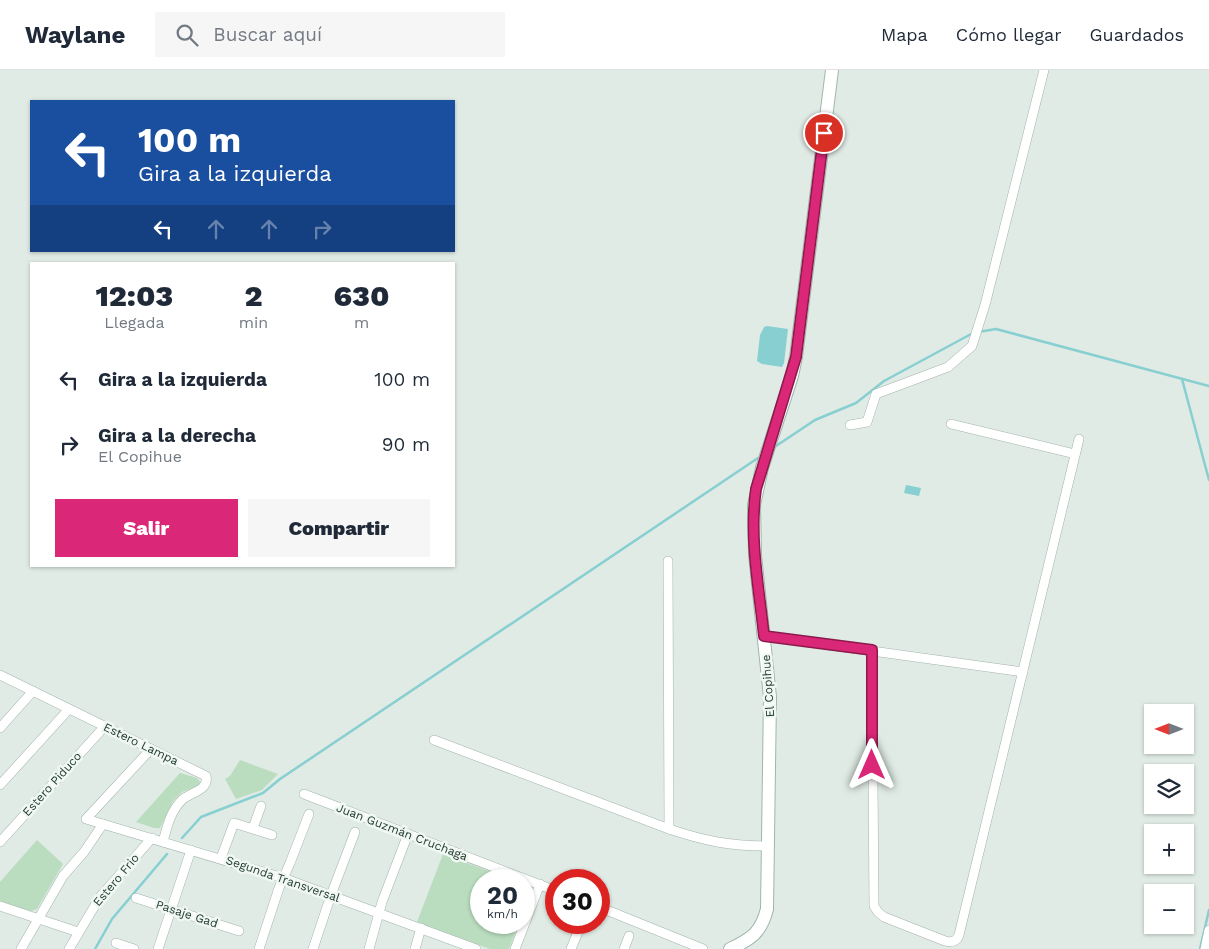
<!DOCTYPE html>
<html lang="es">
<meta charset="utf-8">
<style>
:root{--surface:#fff;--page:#f6f6f7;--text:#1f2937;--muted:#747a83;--line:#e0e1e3;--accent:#db2777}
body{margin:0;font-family:"Work Sans",sans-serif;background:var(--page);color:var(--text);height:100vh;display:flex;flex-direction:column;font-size:19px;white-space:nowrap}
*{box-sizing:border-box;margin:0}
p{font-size:16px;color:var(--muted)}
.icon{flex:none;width:28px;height:28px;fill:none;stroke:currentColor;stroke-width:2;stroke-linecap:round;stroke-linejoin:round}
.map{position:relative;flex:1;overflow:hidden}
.drawer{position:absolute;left:30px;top:192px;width:425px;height:305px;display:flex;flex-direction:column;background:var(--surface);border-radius:0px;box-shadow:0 1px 4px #0004}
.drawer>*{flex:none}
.top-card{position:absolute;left:30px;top:30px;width:425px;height:152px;border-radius:0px;box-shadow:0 1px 4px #0004;background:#1a4fa0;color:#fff;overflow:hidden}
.needle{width:32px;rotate:270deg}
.buttons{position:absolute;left:1144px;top:634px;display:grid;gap:10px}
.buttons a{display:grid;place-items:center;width:50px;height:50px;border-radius:0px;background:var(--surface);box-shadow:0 1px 4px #0004;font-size:25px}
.speed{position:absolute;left:470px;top:799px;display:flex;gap:10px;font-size:25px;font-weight:700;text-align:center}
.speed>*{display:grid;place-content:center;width:65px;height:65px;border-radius:50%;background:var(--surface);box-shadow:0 1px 4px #0004;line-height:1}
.speed small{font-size:12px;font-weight:400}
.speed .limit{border:8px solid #d22;background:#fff;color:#111}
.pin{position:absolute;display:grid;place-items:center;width:42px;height:42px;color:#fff;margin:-21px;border:2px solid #fff;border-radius:50%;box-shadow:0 1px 5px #0007}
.me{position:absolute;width:55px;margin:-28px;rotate:0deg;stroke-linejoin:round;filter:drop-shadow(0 0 4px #0008)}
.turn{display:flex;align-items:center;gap:18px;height:105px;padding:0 25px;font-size:22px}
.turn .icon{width:65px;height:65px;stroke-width:2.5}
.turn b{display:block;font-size:35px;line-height:42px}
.lanes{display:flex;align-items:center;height:48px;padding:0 25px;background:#0003;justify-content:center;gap:25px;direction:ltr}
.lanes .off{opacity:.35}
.eta{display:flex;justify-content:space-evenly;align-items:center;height:85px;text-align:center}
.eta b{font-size:30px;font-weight:800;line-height:35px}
.action{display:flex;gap:10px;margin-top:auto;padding:10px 25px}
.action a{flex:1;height:58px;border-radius:0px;background:var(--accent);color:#fff;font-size:20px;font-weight:800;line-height:58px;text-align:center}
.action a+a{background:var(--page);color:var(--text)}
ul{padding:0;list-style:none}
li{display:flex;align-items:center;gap:15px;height:65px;padding:0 25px}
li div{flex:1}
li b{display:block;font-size:19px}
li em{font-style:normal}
header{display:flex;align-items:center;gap:30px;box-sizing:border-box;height:70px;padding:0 25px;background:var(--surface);border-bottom:1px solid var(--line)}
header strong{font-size:24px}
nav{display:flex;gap:28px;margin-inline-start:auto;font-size:18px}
.search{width:350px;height:45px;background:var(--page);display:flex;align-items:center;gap:12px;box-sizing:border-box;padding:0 18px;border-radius:0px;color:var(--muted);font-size:19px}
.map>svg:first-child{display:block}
.green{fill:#b9ddbe}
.water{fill:#87cfd1}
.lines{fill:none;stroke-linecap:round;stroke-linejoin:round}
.stream{stroke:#87cfd1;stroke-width:2.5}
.minor-casing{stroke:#a3b3ab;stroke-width:10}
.secondary-casing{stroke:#9fb7ab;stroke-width:14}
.minor{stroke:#fff;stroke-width:9}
.secondary{stroke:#fff;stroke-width:12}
.route-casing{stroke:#8e194d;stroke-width:12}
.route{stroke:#db2777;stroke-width:9}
.labels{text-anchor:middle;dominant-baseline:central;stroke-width:5;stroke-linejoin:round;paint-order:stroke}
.street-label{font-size:12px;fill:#213c31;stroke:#f1f8f3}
</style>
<header>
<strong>Waylane</strong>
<div class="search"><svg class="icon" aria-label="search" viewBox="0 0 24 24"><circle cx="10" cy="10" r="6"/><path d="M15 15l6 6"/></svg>Buscar aquí</div>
<nav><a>Mapa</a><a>Cómo llegar</a><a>Guardados</a></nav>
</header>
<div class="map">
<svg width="1209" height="879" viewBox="0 0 1209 879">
<rect width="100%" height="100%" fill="#e0ebe5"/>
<g class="green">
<polygon points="240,690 278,704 262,720 236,729 225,709 230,706"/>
<polygon points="180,703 197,708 200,712 198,716 182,722 173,731 160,758 154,758 136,752"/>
<polygon points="37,770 63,794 37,839 31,841 0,832 0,812"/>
<polygon points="443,784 513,810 481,810 481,852 519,853 509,879 490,879 417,852"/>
<polygon points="524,814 532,817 524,840"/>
</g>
<g class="water">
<polygon points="767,256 788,259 784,293 782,297 762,294 757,291 760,265 764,257"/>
<polygon points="906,415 921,418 919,426 904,423"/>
</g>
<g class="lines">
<g class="stream">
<polyline points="978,262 996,259 1209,316"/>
<polyline points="1182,309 1209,410"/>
<polyline points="773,378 815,350 856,333 884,311 973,263"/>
<polyline points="182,768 201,747 263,723 280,709 758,388"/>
<polyline points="95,879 112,849 167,784"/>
<polyline points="1200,879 1209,840"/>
</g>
<g class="minor-casing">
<g id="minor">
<polyline points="951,354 1075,384"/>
<polyline points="850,355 867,352 876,324 948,297 972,276 985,235 1044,0"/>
<polyline points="668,491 669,759"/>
<polyline points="764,566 1023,602"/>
<path d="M872 580 874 836 878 842 884 847 945 871C952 873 957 871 959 865L1079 369"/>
<path d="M0 605 206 706C209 720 192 722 183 729 171 740 167 756 163 772"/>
<polyline points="0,658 33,621"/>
<path d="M434 670 669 759C705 771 729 776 768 776"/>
<polyline points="151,679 86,749 283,808 476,879"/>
<polyline points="0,715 69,639"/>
<polyline points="304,724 556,821"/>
<polyline points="253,758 261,736"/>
<polyline points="0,772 105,656"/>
<polyline points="221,788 234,753 272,765"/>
<polyline points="136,828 239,861"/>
<polyline points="0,836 78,862"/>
<polyline points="599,837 703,879"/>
<polyline points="116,873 134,879"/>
<polyline points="21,879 63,806 84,782 103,754"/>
<polyline points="69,879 100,827 152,768"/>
<polyline points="158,879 191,780"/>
<polyline points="259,879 279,818 290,793 309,744"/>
<polyline points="313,879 331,825 355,762"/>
<polyline points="369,879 382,832 408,764"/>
<polyline points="415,879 421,858"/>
<polyline points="515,879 540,814"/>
<polyline points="571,879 582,852"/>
<polyline points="624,879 629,866"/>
<polyline points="1205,879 1209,860"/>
</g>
</g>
<g class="secondary-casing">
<path id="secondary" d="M730 879C751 869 761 863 767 839L770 627 755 485 754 435 762 398 792 306 796 287 832 0"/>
</g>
<use href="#minor" class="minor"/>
<use href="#secondary" class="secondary"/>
</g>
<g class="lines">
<g class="route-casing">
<path id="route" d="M824 63 796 287 756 419C749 468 759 518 764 566L872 580V695"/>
</g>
<use href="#route" class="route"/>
</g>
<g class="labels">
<g class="street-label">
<text transform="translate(768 616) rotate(-94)">El Copihue</text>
<text transform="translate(141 674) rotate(26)">Estero Lampa</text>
<text transform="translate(52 714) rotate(-48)">Estero Piduco</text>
<text transform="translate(402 762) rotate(21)">Juan Guzmán Cruchaga</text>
<text transform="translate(283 809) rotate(19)">Segunda Transversal</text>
<text transform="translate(116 810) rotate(-50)">Estero Frio</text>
<text transform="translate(187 844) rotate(18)">Pasaje Gad</text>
</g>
</g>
</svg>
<div class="buttons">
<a><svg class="needle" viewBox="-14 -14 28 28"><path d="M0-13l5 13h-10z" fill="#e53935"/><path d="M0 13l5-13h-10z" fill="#747a83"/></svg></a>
<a><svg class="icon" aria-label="layers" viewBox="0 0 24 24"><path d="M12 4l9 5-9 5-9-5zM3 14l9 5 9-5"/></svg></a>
<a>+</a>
<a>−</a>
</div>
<div class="speed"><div>20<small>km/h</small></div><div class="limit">30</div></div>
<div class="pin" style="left:824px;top:63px;background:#d93025"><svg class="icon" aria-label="arrive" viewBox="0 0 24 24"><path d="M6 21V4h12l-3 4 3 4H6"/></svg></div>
<svg class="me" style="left:872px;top:695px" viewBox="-20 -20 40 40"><path d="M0-17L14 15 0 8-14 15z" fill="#db2777" stroke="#fff" stroke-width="4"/></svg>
<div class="top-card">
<div class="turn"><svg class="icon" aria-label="left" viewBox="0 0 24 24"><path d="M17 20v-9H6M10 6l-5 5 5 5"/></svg><div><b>100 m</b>Gira a la izquierda</div></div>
<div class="lanes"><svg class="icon" aria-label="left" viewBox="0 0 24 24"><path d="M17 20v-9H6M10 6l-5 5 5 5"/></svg><svg class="icon off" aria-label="ahead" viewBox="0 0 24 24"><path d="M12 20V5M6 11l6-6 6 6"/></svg><svg class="icon off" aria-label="ahead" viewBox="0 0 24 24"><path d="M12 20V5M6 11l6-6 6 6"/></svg><svg class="icon off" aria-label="right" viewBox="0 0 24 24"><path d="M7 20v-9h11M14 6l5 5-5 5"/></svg></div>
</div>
<section class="drawer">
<div class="eta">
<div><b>12:03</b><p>Llegada</p></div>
<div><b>2</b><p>min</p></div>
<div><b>630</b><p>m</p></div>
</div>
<ul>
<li><svg class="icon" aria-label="left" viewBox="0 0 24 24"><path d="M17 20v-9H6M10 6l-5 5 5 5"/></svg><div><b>Gira a la izquierda</b></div><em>100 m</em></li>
<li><svg class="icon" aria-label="right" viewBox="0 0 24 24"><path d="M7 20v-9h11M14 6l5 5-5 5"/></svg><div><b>Gira a la derecha</b><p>El Copihue</p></div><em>90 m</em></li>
</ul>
<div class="action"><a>Salir</a><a>Compartir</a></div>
</section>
</div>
